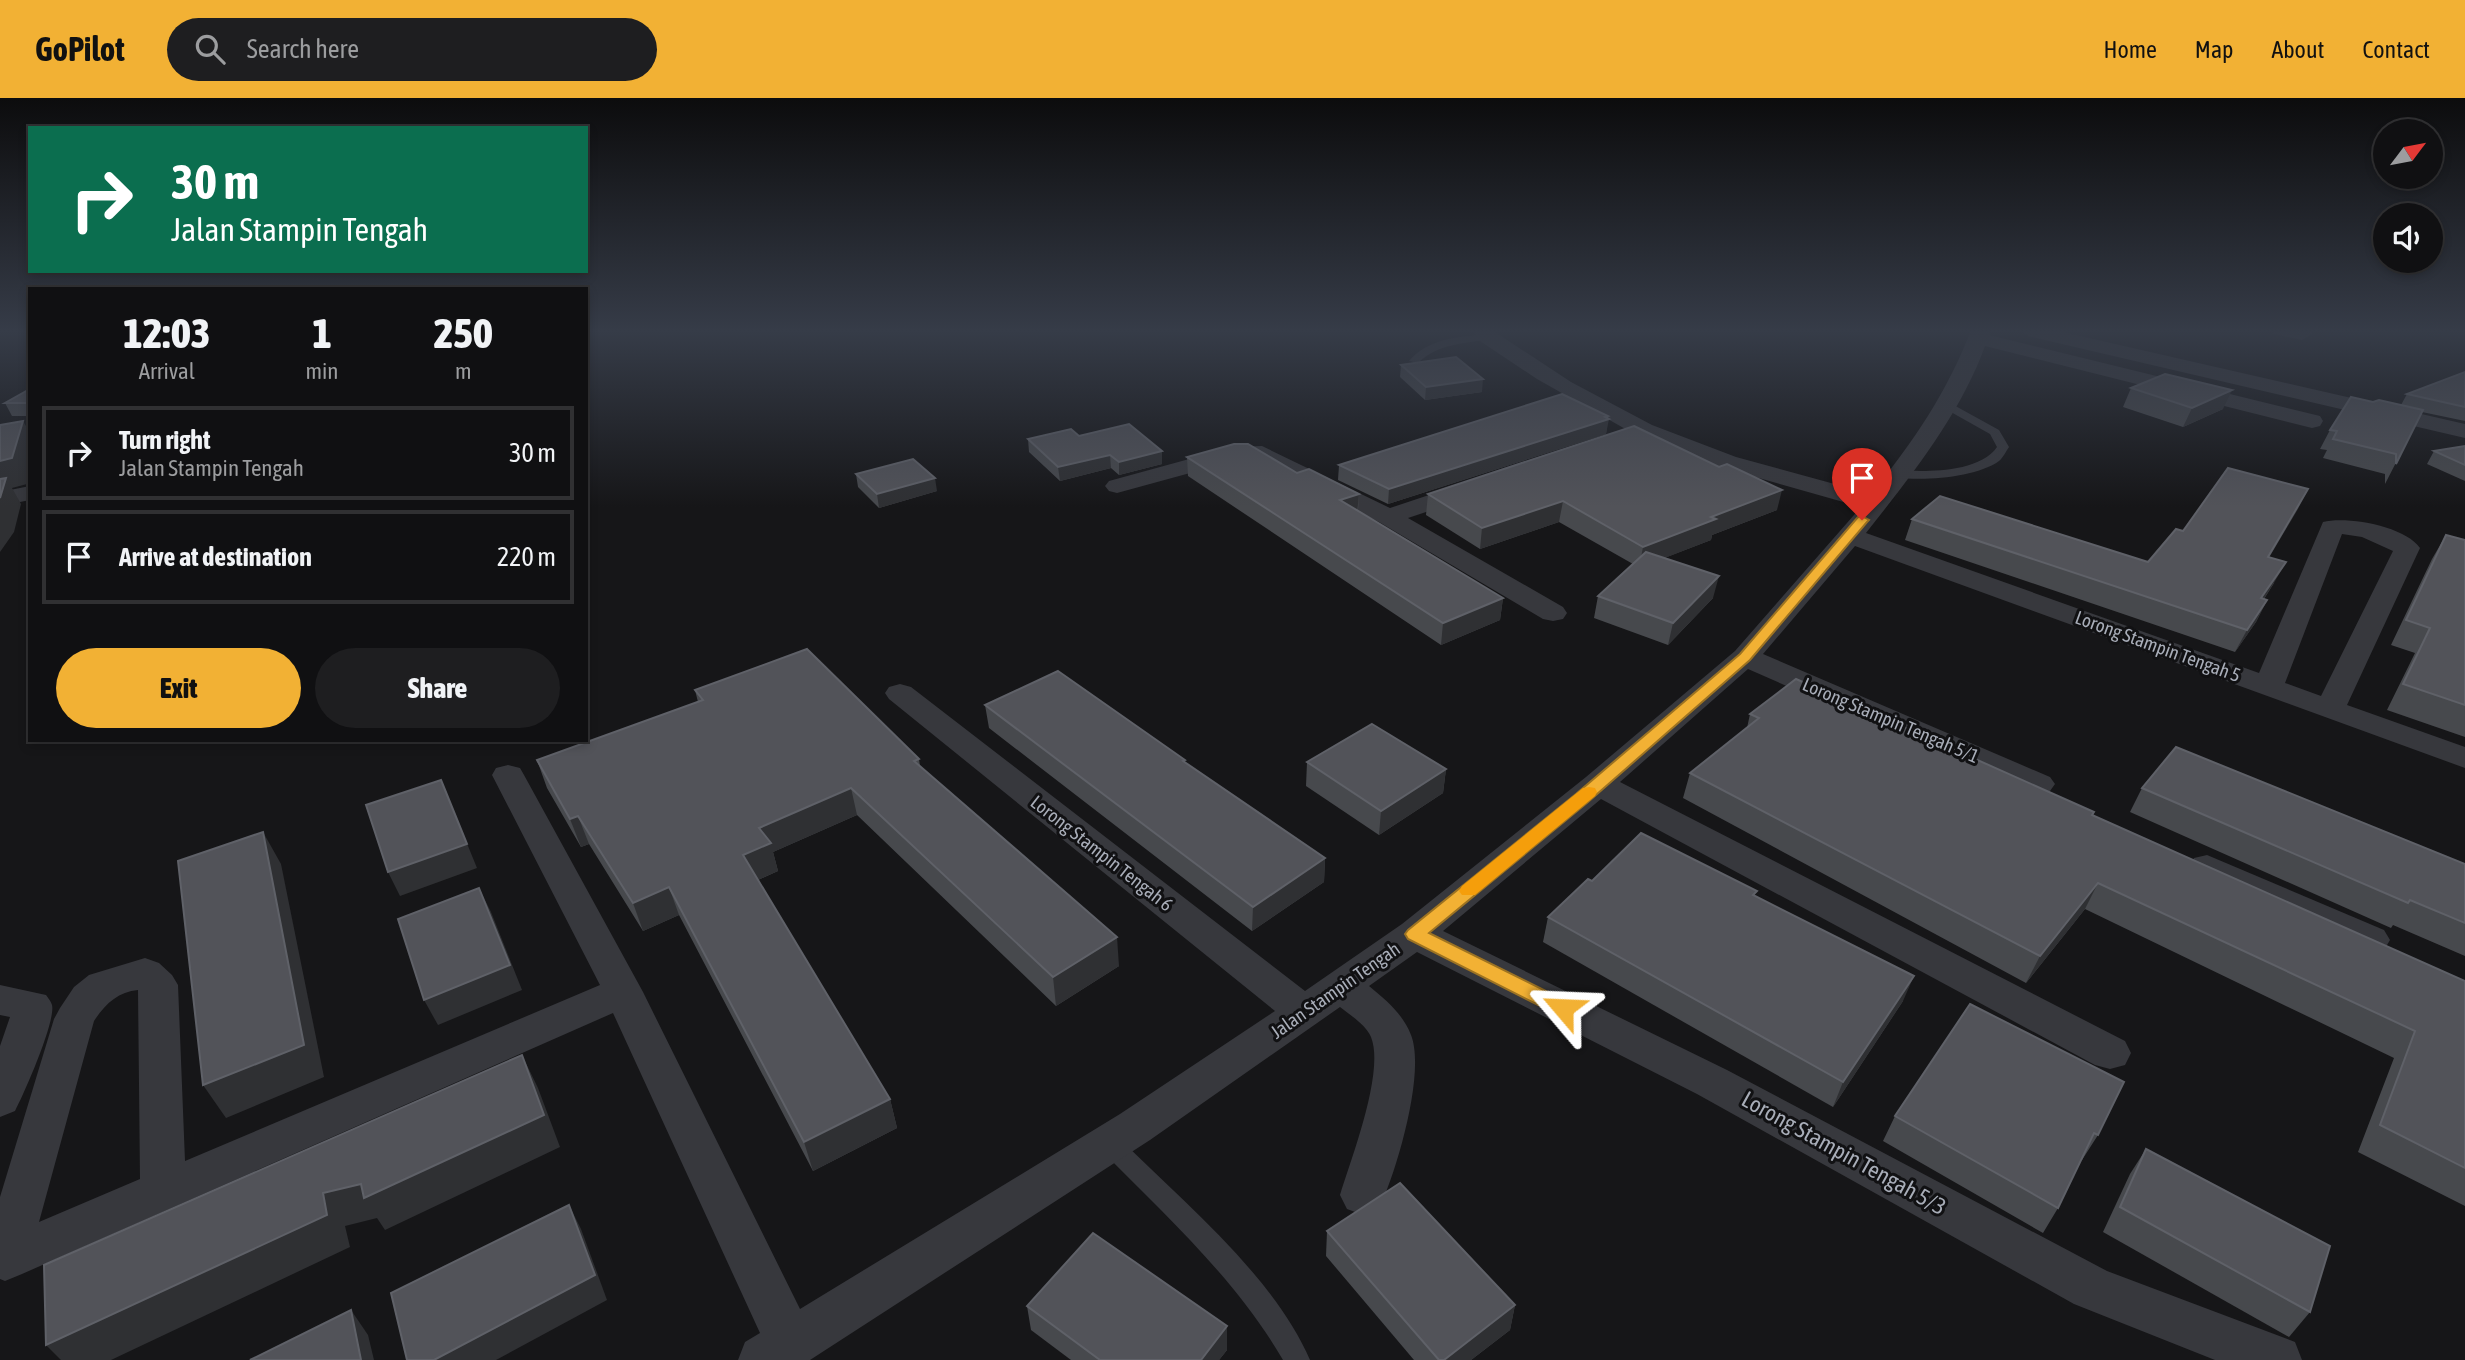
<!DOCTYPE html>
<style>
:root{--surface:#101012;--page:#1e1e20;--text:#f1f3f6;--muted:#9c9d9f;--line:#303032;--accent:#f2b134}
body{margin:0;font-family:"Asap Condensed",sans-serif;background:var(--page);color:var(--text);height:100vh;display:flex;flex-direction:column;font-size:26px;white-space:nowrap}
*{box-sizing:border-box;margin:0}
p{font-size:23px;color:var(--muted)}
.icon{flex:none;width:38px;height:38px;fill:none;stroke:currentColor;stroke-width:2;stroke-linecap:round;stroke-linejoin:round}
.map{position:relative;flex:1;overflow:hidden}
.drawer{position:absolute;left:28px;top:189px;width:560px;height:455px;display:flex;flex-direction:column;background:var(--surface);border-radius:0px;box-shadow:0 4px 10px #0003,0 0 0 2px var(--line)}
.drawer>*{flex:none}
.banner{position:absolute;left:28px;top:28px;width:560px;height:147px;border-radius:0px;box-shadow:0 4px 10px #0003,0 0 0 2px var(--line);background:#0b6e4f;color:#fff;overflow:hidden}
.needle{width:46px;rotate:58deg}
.buttons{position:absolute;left:2373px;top:21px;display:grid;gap:14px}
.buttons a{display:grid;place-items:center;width:70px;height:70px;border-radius:50%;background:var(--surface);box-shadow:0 4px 10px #0003,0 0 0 2px var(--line);font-size:35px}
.pin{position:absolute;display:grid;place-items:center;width:60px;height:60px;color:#fff;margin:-72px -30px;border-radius:50% 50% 50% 0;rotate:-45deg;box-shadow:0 0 7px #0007}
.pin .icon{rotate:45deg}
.me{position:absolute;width:77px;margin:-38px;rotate:296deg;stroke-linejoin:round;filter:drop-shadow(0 0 5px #0008)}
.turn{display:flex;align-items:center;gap:24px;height:147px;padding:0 28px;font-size:32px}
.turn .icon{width:91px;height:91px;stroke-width:2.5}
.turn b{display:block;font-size:49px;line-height:60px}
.eta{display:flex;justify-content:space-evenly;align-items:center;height:119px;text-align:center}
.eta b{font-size:42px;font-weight:800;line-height:49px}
.cta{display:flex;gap:14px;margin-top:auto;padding:14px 28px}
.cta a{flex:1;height:80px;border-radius:42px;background:var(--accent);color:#111;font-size:28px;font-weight:800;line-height:80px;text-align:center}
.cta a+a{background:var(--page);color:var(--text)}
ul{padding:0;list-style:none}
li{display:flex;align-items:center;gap:21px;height:94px;margin:0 14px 10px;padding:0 14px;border:4px solid var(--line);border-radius:0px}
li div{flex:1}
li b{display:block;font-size:26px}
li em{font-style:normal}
header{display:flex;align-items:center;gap:42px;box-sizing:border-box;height:98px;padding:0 35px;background:var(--accent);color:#111}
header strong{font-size:33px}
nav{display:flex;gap:38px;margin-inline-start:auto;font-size:24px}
.search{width:490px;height:63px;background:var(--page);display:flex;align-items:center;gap:18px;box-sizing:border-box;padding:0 24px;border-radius:38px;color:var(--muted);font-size:26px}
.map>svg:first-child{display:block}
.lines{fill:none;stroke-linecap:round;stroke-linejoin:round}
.service{fill:#37383d;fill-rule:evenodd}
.minor{fill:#37383d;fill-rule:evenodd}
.wall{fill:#47494d}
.shaded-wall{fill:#2f3033}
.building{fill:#525359;stroke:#5f6168;stroke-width:2}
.route{fill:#f2b134;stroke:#9d7322;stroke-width:2}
.slow{fill:#f59e0b}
.labels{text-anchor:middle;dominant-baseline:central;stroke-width:6;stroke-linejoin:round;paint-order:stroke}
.street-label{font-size:19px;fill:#a8adb8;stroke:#111113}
.near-street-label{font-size:23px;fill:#a8adb8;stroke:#111113}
</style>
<header>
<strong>GoPilot</strong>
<div class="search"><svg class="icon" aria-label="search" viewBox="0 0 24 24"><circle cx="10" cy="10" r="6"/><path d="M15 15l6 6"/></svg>Search here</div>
<nav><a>Home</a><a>Map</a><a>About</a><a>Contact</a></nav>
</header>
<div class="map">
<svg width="2465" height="1262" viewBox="0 0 2465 1262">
<rect width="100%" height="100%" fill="#161618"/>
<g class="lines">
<g class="service">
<path d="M1487 236 1492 239 1490 241C1463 246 1439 245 1418 265L1409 263C1429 240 1458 239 1487 236Z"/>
<path d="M1942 305H1950L1999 332 2009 349C2006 353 2003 360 1999 363 1978 379 1921 384 1896 379L1894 376C1901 371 1911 373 1921 373 1944 373 1983 370 1997 349L1990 336 1942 309Z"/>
<path d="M1109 1036 1117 1038C1181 1102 1274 1178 1310 1262H1283C1236 1181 1166 1118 1101 1052L1098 1045 1101 1038Z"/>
</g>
<g class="minor">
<path d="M1473 232H1492L1571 284 1652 327 1736 359 1871 396C1912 346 1948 293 1971 232H1991L1989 237 2320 318 2323 323 2320 328 2312 330 1985 248C1960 317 1911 378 1866 435L2259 575 2323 424C2347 418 2405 428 2420 450L2347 607 2465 649V670L1855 448 1763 556 2050 679 2055 686 2050 693 2038 697 2026 693 1748 571 1620 684 2125 943 2131 955 2125 967 2110 971 2095 967 1601 701 1443 833 1727 972 2107 1173 2295 1244 2302 1262H2215L2074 1206 1697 996 1417 854 1369 888C1386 902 1403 916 1411 937 1426 975 1396 1075 1379 1111L1363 1117 1347 1111 1340 1097C1351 1061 1385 974 1371 939 1366 927 1350 917 1340 909L1150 1042 810 1262H738L745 1244 760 1235 613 915 22 1176 5 1183 0 1181V1099L54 921 60 910 74 889 89 877 145 860 159 865 172 877 178 887 185 1063 600 887 492 677 496 670 508 667 520 670 524 677 643 894 800 1211 1120 1016 1275 913 889 601 885 595 889 589 900 586 911 589 1305 893 1402 826 1586 679 1735 553 1861 409 1720 369 1636 337 1537 281 1480 243ZM2342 436 2362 439 2393 453 2321 598 2285 585ZM138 892 140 1081 39 1124 94 923C105 906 118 894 138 892Z"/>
<polygon points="2019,232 2054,232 2465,326 2465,340 2028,238"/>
<polygon points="2272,232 2309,232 2312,236 2302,242 2274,236"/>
<polygon points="1262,348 1390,410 1459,387 1468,385 1477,387 1480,392 1477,397 1408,420 1563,509 1567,515 1563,521 1553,523 1543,521 1379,424 1258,362 1234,363 1117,395 1109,393 1105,388 1109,383 1233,349"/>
<polygon points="30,388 30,402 0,408 0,394"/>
<polygon points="2207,757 2384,832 2390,842 2384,852 2371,856 2358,852 2194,778 2189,769 2194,760"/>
<path d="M0 887 46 897C48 900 51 903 52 907 56 923 24 996 15 1013L0 1019V948L10 919 0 917Z"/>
</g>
</g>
<g class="wall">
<polygon points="1401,267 1482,294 1425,302 1400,279"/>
<polygon points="2465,274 2465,323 2422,314 2385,386 2385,376 2323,360 2327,352 2320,351 2330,332 2373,304 2401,307 2407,296"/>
<polygon points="2131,290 2223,311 2183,329 2123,309"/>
<polygon points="30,291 30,318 12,318 5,305"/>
<polygon points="1608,318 1606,336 1388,406 1338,382 1339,367"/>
<polygon points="1079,338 1162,353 1162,366 1119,377 1111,370 1060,383 1029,354 1028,341"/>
<polygon points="2465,348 2465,383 2427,366 2434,353"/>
<polygon points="1187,359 1297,375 1359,396 1358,413 1503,500 1500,522 1441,547 1188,378"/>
<polygon points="856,376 937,393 879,410 858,389"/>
<polygon points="2308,391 2269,459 2274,485 2264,501 2267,502 2256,524 2235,554 1905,442 1912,421 2148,464 2183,433"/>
<polygon points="1428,396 1777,412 1712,437 1711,442 1664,460 1713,500 1668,547 1594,520 1598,498 1633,466 1559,424 1480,451 1426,417"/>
<polygon points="2446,437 2465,442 2465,639 2387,612 2415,555 2391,547 2432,461"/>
<polygon points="695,592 919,661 920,668 1119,868 1056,908 857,717 773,754 778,773 758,782 890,1001 897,1030 813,1073 679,817 643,833 589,746 581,749 547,690 537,662 698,604"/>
<polygon points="985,607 1185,662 1185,665 1325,760 1324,784 1252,833 989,630"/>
<polygon points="1750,616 2094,714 2093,717 2465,883 2465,1108 2358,1054 2394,960 2085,811 2026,885 1683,700 1690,675 1747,630"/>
<polygon points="1307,664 1446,671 1443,695 1379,737 1306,688"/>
<polygon points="2142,690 2465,766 2465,858 2393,827 2391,830 2130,714"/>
<polygon points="1592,783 1755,798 1903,903 1833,1009 1543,844 1548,819"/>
<polygon points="1970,906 2098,1037 2082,1062 2081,1062 2058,1110 2043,1135 1883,1043 1895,1018"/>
<polygon points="2146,1051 2310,1214 2289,1239 2103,1134 2130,1076"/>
<polygon points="1327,1133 1515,1207 1510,1232 1471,1262 1414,1262 1326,1158"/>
<polygon points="1027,1208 1227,1228 1227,1252 1219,1262 1071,1262 1031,1232"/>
</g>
<g class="shaded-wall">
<polygon points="1483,281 1482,294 1425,302 1426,289"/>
<polygon points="2232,292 2223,311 2183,329 2192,310"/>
<polygon points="1608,318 1608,322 1609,321 1606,336 1388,406 1389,391"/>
<polygon points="23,323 30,335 30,375 27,386 12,390 21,406 14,434 0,454 0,363"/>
<polygon points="1162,353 1162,366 1119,377 1119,364"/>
<polygon points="1110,357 1111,370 1060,383 1058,369"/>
<polygon points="935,380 937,393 879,410 877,396"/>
<polygon points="2308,391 2298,411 2257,480 2268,459"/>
<polygon points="1782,392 1777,412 1712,437 1711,442 1639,470 1643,449 1711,419"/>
<polygon points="1359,396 1357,416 1340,402"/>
<polygon points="1563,403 1559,424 1480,451 1482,430"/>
<polygon points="2286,464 2274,485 2250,522 2261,500"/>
<polygon points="1719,478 1713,500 1668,547 1673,525"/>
<polygon points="1503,500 1500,522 1441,547 1443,525"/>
<polygon points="2267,502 2256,524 2235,554 2247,532"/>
<polygon points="1446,671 1443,695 1379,737 1381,713"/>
<polygon points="441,682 477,770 400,798 388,774"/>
<polygon points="851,690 857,717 773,754 778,773 751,785 743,757 759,730"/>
<polygon points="578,718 589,746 581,749 570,721"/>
<polygon points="263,734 281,766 324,979 226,1020 203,987"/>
<polygon points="1325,760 1324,784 1252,833 1253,809"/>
<polygon points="2098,785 2085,811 2026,885 2040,858"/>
<polygon points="669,789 679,817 643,833 633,805"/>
<polygon points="479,790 491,814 522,892 438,927 424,902"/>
<polygon points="1117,839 1119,868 1056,908 1053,879"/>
<polygon points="1914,878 1903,903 1833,1009 1843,984"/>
<polygon points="522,957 538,990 560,1049 385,1132 377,1120 345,1128 350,1149 111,1262 61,1262 46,1247 323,1095"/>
<polygon points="890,1001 897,1030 813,1073 804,1044"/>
<polygon points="569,1107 581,1131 607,1202 496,1262 434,1262"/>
<polygon points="1515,1207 1510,1232 1471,1262 1444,1262"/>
<polygon points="351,1212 368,1237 374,1262 361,1262"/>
<polygon points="1227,1228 1227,1252 1219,1262 1201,1262"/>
</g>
<g class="building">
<polygon points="1456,259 1483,281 1426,289 1401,267"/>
<polygon points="2465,274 2465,309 2407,296"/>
<polygon points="2165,276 2232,292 2192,310 2131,290"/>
<polygon points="30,291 30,305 5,305"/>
<polygon points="1562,296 1608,318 1605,319 1609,321 1389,391 1339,367"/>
<polygon points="2351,299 2373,304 2379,302 2423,312 2396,366 2396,356 2333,341 2337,333 2330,332"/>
<polygon points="23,323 12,360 0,363 0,327"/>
<polygon points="1129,326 1162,353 1119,364 1110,357 1058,369 1028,341 1071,331 1079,338"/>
<polygon points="1634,328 1719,369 1727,366 1782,392 1711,419 1716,421 1643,449 1563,403 1482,430 1428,396"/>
<polygon points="1234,346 1248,346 1297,375 1309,371 1359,396 1340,402 1503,500 1443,525 1187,359"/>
<polygon points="2465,348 2465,367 2434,353"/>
<polygon points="913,361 935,380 877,396 856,376"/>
<polygon points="2228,370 2308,391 2268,459 2286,464 2261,500 2267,502 2247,532 1912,421 1940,398 2148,464 2176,431 2183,433"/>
<polygon points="6,380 0,400 0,381"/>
<polygon points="2446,437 2465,442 2465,607 2403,586 2430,530 2406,522"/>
<polygon points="1646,454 1719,478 1673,525 1598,498"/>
<polygon points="807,551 919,661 914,663 1117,839 1053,879 851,690 759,730 771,745 743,757 890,1001 804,1044 669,789 633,805 578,718 570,721 537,662 703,602 695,592"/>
<polygon points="1058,573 1185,662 1183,663 1325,760 1253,809 985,607"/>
<polygon points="1796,581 2094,714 2092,717 2465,883 2465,1070 2380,1027 2415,933 2098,785 2040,858 1690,675 1759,620 1750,616"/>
<polygon points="1372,626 1446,671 1381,713 1307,664"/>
<polygon points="2176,649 2465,766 2465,825 2410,802 2408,805 2142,690"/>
<polygon points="441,682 467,746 388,774 366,707"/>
<polygon points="263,734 304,947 203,987 178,763"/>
<polygon points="1641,735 1757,793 1753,797 1914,878 1843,984 1548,819 1588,781 1592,783"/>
<polygon points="479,790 510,867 424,902 398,821"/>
<polygon points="1970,906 2124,984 2098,1037 2094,1035 2058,1110 1895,1018"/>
<polygon points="522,957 544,1017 364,1100 361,1086 323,1095 327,1117 46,1247 44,1167"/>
<polygon points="2146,1051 2330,1148 2310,1214 2120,1109"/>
<polygon points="1400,1085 1515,1207 1444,1262 1439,1262 1327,1133"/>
<polygon points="569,1107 595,1177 434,1262 407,1262 391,1195"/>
<polygon points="1093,1135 1227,1228 1201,1262 1100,1262 1027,1208"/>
<polygon points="351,1212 361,1262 250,1262"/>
</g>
<linearGradient id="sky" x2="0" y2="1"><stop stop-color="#0c0c0d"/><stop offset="0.57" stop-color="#363c48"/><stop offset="1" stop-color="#363c48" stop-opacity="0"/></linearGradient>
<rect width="2465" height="409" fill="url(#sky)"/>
<polygon class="route" points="1862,418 1869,422 1867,424 1750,562 1588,704 1429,835 1570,905 1573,910 1570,916 1563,918 1556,916 1408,841 1405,836 1408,832 1576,696 1740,556 1858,419"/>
<polygon class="slow" points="1589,689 1595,690 1597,694 1595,698 1475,797 1462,797 1459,793 1462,788 1583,690"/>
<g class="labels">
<g class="street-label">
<text transform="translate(2158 548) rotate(20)">Lorong Stampin Tengah 5</text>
<text transform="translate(1891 622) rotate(23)">Lorong Stampin Tengah 5/1</text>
<text transform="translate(1102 755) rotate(38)">Lorong Stampin Tengah 6</text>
<text transform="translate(1335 892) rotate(-35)">Jalan Stampin Tengah</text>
</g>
<g class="near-street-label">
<text transform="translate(1844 1055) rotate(29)">Lorong Stampin Tengah 5/3</text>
</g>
</g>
</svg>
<div class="buttons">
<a><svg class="needle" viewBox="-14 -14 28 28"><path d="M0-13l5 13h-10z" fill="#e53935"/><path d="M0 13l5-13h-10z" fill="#9c9d9f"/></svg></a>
<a><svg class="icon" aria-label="sound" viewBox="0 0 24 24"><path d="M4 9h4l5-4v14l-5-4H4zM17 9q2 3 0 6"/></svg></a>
</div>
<div class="pin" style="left:1862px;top:422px;background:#d93025"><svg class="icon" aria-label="arrive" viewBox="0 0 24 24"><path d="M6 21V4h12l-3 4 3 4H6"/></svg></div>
<svg class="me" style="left:1563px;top:910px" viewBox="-20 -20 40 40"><path d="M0-17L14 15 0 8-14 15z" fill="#f2b134" stroke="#fff" stroke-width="4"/></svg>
<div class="banner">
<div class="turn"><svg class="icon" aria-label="right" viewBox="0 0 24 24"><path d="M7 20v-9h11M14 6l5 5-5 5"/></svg><div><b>30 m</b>Jalan Stampin Tengah</div></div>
</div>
<section class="drawer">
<div class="eta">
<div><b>12:03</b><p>Arrival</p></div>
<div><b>1</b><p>min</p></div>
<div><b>250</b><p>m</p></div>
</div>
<ul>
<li><svg class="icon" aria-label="right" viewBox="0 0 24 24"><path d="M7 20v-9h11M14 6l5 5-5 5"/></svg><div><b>Turn right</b><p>Jalan Stampin Tengah</p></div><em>30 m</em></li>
<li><svg class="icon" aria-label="arrive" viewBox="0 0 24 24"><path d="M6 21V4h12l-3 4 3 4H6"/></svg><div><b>Arrive at destination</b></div><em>220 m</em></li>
</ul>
<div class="cta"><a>Exit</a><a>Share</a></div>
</section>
</div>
